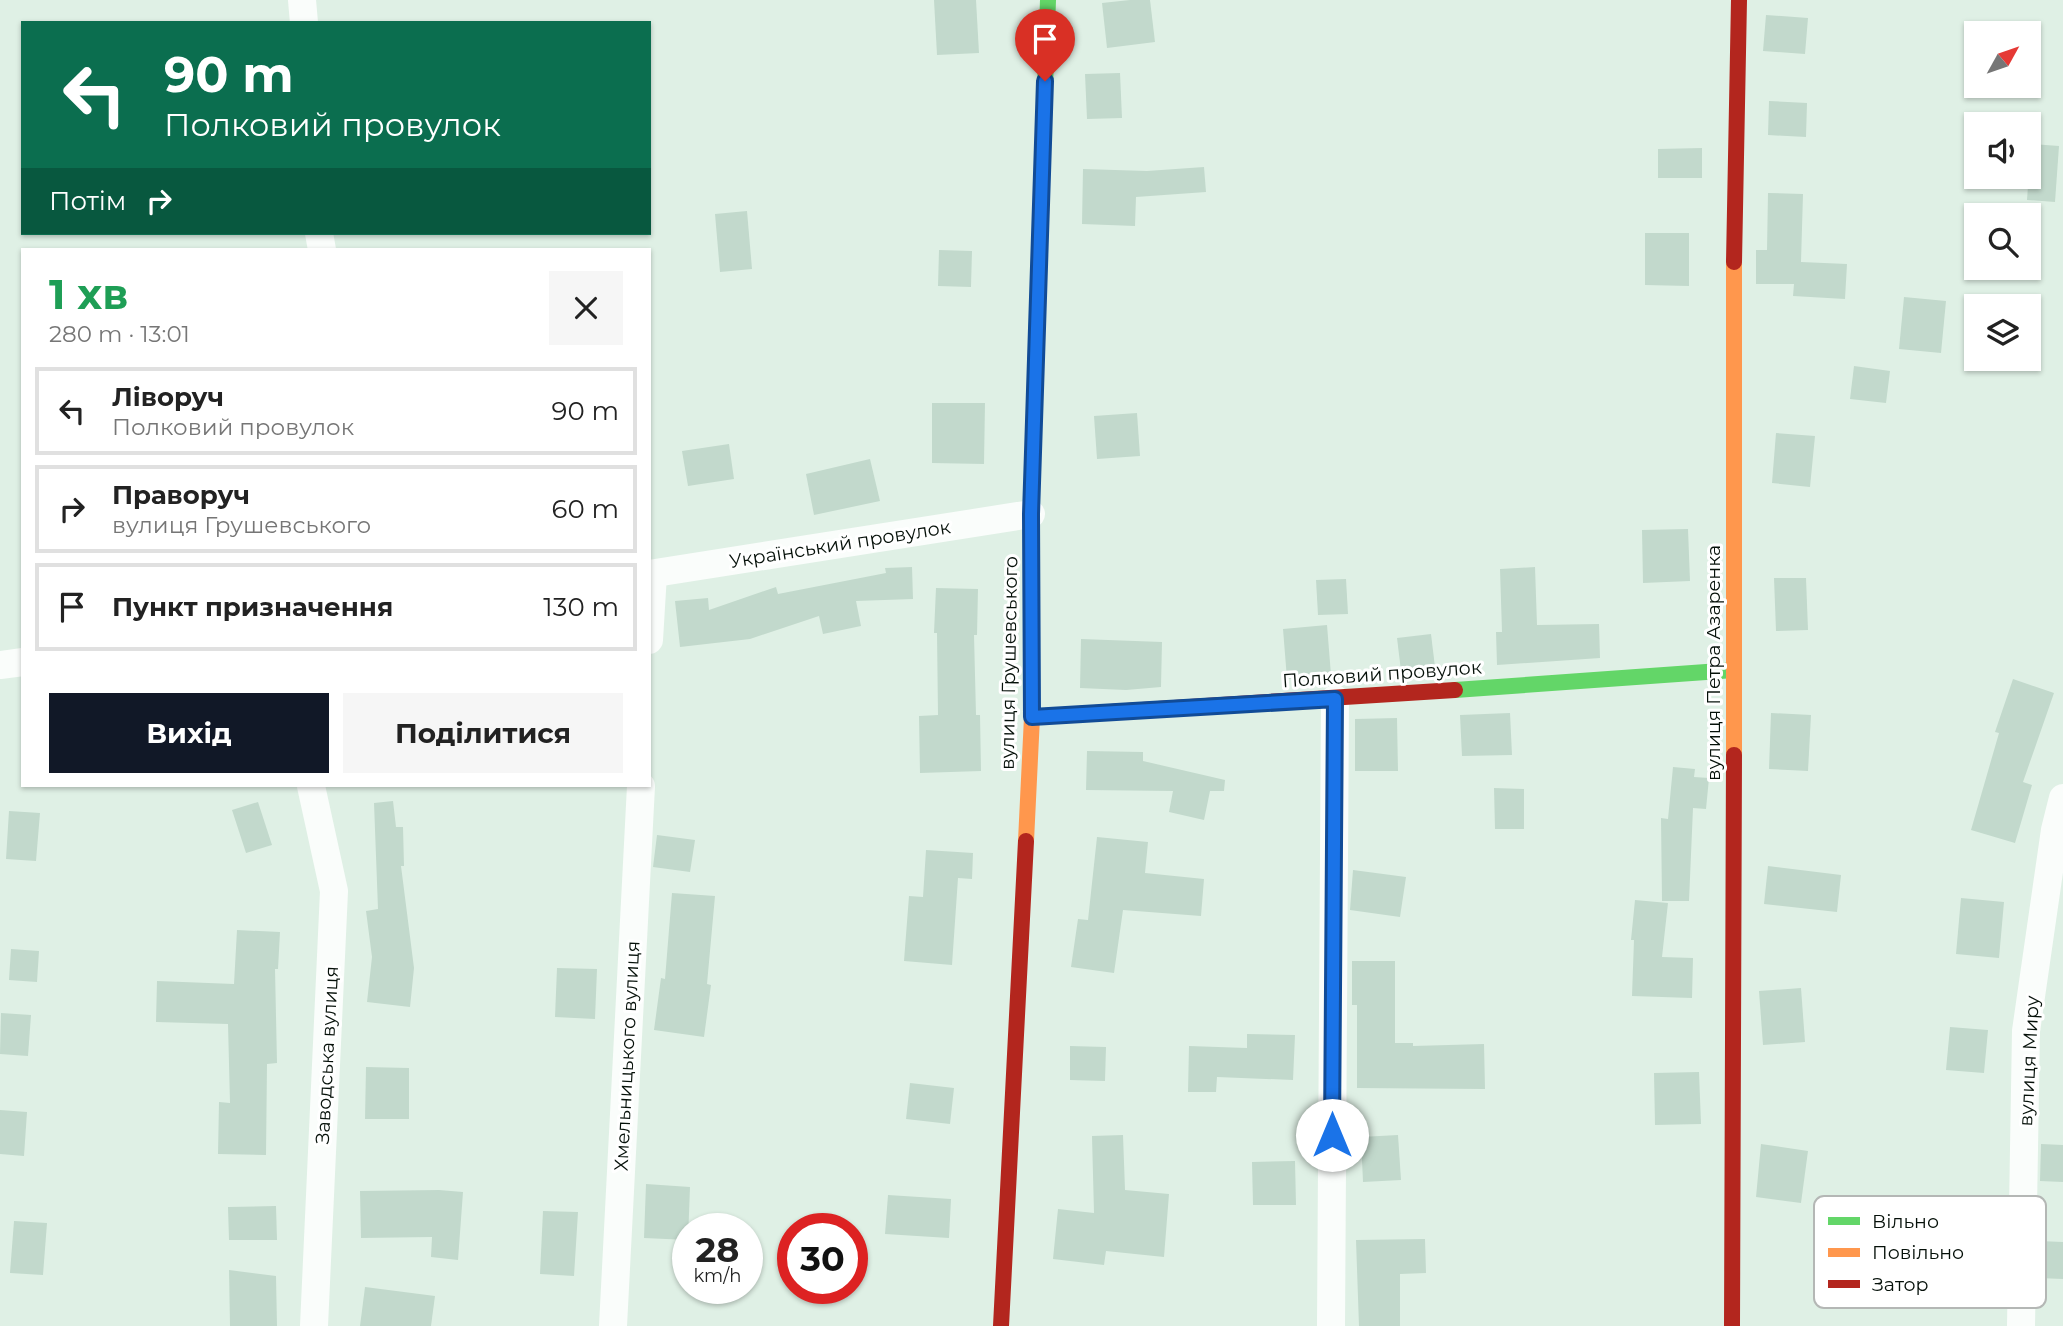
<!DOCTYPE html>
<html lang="uk">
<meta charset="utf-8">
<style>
:root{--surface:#fff;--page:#f6f6f6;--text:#222;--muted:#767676;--line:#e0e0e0;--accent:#111827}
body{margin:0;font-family:Montserrat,sans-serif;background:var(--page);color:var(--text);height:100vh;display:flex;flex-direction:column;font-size:26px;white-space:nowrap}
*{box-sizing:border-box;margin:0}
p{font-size:23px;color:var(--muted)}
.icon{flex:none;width:38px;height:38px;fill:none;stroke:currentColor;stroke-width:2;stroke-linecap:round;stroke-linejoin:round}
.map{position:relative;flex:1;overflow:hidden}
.sheet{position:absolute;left:21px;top:248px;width:630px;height:539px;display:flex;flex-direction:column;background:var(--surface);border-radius:0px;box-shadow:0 2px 5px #0004}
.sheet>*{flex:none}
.banner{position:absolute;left:21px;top:21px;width:630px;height:214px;border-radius:0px;box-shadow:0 2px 5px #0004;background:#0b6e4f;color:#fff;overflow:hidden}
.needle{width:46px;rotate:50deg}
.fabs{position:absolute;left:1964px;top:21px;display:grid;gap:14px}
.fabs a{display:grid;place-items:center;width:77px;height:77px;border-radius:0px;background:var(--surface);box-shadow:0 2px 5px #0004;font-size:35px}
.speed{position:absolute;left:672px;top:1213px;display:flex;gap:14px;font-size:35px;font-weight:700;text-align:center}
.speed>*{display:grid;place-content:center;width:91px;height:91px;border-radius:50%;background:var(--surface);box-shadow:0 2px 5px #0004;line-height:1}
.speed small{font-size:18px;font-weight:400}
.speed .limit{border:10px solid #d22;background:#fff;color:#111}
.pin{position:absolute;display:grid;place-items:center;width:60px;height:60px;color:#fff;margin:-72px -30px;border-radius:50% 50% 50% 0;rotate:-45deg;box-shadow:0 0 7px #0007}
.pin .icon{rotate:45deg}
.me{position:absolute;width:77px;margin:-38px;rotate:0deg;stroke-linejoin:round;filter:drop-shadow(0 0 5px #0008)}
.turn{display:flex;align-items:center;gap:24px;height:147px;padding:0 28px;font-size:32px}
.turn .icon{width:91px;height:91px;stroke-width:2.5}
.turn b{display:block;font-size:49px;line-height:60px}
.then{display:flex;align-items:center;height:66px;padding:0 28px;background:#0003;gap:14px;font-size:26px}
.round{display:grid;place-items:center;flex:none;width:74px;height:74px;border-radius:0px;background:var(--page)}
.overview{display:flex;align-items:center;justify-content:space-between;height:119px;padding:0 28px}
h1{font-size:42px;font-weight:700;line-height:52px;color:#1e9e55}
.action{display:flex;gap:14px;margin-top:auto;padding:14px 28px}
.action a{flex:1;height:80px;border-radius:0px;background:var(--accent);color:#fff;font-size:28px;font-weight:700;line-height:80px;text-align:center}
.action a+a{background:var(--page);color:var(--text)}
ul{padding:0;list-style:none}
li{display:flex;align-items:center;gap:21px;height:88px;margin:0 14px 10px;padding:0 14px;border:4px solid var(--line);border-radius:0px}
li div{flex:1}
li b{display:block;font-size:26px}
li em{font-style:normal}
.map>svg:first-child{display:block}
.building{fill:#c2d9cc}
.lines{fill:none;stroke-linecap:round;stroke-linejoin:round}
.street{stroke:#fafdfb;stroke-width:28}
.fast{stroke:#63d668;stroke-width:16}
.slow{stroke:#ff974d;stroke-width:16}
.jam{stroke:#b3261e;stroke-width:16}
.route-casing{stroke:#114b97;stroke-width:18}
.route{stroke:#1a73e8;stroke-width:12}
.labels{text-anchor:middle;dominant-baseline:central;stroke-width:6;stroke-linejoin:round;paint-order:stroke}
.street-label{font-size:19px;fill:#051009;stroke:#fff}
.key{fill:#fff;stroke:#b4b7b5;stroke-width:2}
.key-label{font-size:19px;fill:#051009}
</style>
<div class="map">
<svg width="2063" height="1326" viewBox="0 0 2063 1326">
<rect width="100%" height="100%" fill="#dff0e5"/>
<g class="building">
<polygon points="934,0 976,0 979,53 937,55"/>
<polygon points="1130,0 1150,0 1155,42 1107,48 1102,3"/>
<polygon points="1766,15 1808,18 1805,54 1763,51"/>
<polygon points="1120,73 1122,118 1087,119 1085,74"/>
<polygon points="1769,101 1807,103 1806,137 1768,135"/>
<polygon points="2031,144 2059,146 2055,202 2027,200"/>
<polygon points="1702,148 1702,178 1658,178 1658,149"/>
<polygon points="1204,167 1206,192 1136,197 1135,226 1082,224 1083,169 1147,171"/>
<polygon points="1768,193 1803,194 1801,262 1847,264 1845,299 1793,296 1794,284 1756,284 1756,250 1767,250"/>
<polygon points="747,211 752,269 720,272 715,214"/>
<polygon points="1645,233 1689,233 1689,286 1645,285"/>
<polygon points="939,250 972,251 971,287 938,286"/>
<polygon points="1904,297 1946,301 1941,353 1899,349"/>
<polygon points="1854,366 1890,371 1886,403 1850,399"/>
<polygon points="932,403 985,403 984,464 932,463"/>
<polygon points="1137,413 1140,456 1097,459 1094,416"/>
<polygon points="1776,433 1815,436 1810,487 1772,483"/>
<polygon points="729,444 734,479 688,486 682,451"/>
<polygon points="870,459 880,501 814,515 806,474"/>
<polygon points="1688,529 1690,581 1643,583 1642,530"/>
<polygon points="912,567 913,599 856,601 861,626 823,634 819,616 750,639 680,647 675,601 708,598 709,610 776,587 778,594 886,573 885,568"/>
<polygon points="1535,567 1537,625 1599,624 1600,658 1497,665 1496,632 1502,632 1500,569"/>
<polygon points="1774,578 1806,578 1808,630 1776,631"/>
<polygon points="1346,579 1348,614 1318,615 1316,580"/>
<polygon points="936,588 978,589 977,635 974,635 976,715 980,715 981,771 920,773 919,716 938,715 937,633 934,633"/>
<polygon points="1327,625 1331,675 1287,679 1283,629"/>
<polygon points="1431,634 1435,667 1401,671 1397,638"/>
<polygon points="1081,639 1162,642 1161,687 1126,690 1080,688"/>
<polygon points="2013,679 2054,693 2023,782 2032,785 2015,843 1971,830 1999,733 1995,732"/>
<polygon points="1510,713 1512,755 1462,756 1460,715"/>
<polygon points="1771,713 1811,715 1808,771 1769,769"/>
<polygon points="1397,718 1398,771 1355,771 1355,719"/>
<polygon points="1087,751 1143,752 1143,761 1225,780 1224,791 1210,791 1204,820 1169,812 1173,791 1086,790"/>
<polygon points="1673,767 1695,769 1694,777 1709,778 1706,809 1693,808 1689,901 1662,901 1661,818 1668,819"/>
<polygon points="1494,788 1524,789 1524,829 1495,829"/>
<polygon points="393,801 396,827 403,827 404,866 401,866 414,968 410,1007 367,1002 372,957 366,911 378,909 374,803"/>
<polygon points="258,802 272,845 246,853 232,810"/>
<polygon points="9,811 40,813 36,861 6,859"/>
<polygon points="657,835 695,840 690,872 653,867"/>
<polygon points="1097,837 1148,842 1145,873 1204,879 1201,916 1123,910 1114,973 1071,967 1078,919 1088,920"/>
<polygon points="926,850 973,853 972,879 958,878 952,965 904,961 909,896 923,897"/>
<polygon points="1768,866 1841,875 1837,912 1764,904"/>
<polygon points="1353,870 1406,877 1400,917 1350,910"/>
<polygon points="672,893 715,896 707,984 711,985 704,1037 654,1030 661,978 665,979"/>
<polygon points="1961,898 2004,902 1999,958 1956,954"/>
<polygon points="1635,900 1668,903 1662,957 1693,958 1692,998 1632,996 1634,940 1631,940"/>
<polygon points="237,930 280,932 278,969 275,969 277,1063 267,1064 266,1155 218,1154 219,1102 230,1103 228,1024 156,1022 157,981 234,984"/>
<polygon points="11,949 39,951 37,982 9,980"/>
<polygon points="1352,961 1395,961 1395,1043 1413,1043 1413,1046 1484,1044 1485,1089 1357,1088 1357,1005 1352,1005"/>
<polygon points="557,968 597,969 595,1019 555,1017"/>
<polygon points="1801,988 1805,1042 1763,1045 1759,991"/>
<polygon points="1,1013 31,1015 28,1056 0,1054"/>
<polygon points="1950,1027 1988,1030 1984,1073 1946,1070"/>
<polygon points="1247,1034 1295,1035 1293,1080 1217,1077 1216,1092 1188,1092 1189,1046 1247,1048"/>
<polygon points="1070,1046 1106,1047 1105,1081 1070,1080"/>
<polygon points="366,1067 409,1068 409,1119 365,1119"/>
<polygon points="1699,1072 1701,1124 1655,1125 1654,1073"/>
<polygon points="910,1083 954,1088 950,1124 906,1119"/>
<polygon points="0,1110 27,1112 24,1156 0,1154"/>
<polygon points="1123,1135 1125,1190 1169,1194 1164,1257 1106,1251 1104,1265 1053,1259 1058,1209 1094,1213 1092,1136"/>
<polygon points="1398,1135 1401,1180 1363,1182 1361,1137"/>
<polygon points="1761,1144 1808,1151 1801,1203 1756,1197"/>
<polygon points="2041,1144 2063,1145 2063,1182 2040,1181"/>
<polygon points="1295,1161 1296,1205 1253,1205 1252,1162"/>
<polygon points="646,1184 690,1187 688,1240 644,1238"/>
<polygon points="439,1190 463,1192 458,1260 431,1257 432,1237 361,1238 360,1191"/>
<polygon points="888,1195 951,1199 949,1238 885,1234"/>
<polygon points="276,1206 277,1240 229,1240 228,1207"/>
<polygon points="543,1211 578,1212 574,1276 540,1274"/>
<polygon points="14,1221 47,1223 43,1275 10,1273"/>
<polygon points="1425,1239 1426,1273 1400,1274 1400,1326 1359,1326 1356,1240"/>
<polygon points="2039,1241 2063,1242 2063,1279 2038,1278"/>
<polygon points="229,1270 276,1276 277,1326 230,1326"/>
<polygon points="365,1287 435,1296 431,1326 360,1326"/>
</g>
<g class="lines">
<g class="street">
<polyline points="302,0 304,23"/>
<polyline points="319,233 322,250"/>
<polyline points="649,574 1031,514"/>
<polyline points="649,640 653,574"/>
<polyline points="0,665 23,662"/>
<polyline points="311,786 334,891 314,1326"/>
<polyline points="613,1326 641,786"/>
<polyline points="1331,1326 1335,699"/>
<polyline points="2021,1326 2026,1031 2055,830 2063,798"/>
</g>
<g class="fast">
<polyline points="1036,348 1048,0"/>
<polyline points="1455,690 1734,670"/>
</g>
<g class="slow">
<polyline points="1734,262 1734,755"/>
<polyline points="1026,841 1032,717 1031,514 1036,348"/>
</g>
<g class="jam">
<polyline points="1734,262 1739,0"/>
<polyline points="1032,717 1455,690"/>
<polyline points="1001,1326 1026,841"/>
<polyline points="1732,1326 1734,755"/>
</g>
</g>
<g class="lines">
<g class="route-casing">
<polyline id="route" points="1045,81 1031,514 1032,717 1335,699 1332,1135"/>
</g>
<use href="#route" class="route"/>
</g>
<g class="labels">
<g class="street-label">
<text transform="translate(840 544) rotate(-9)">Український провулок</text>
<text transform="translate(1009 663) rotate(-89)">вулиця Грушевського</text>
<text transform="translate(1713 663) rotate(-90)">вулиця Петра Азаренка</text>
<text transform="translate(1382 674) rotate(-4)">Полковий провулок</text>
<text transform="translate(327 1055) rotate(-87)">Заводська вулиця</text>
<text transform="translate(627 1056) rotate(-87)">Хмельницького вулиця</text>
<text transform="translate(2029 1061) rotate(-87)">вулиця Миру</text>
</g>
</g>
<rect x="1814" y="1196" width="232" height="112" rx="10" class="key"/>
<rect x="1828" y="1217" width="32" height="8" fill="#63d668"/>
<rect x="1828" y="1248" width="32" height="9" fill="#ff974d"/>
<rect x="1828" y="1280" width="32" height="8" fill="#b3261e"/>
<g class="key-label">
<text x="1872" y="1228">Вільно</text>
<text x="1872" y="1259">Повільно</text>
<text x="1872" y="1291">Затор</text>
</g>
</svg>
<div class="fabs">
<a><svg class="needle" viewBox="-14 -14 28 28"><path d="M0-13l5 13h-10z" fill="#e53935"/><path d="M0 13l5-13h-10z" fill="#767676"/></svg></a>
<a><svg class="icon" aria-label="sound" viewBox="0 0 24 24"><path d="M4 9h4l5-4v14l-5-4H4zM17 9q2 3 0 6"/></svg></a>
<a><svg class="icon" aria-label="search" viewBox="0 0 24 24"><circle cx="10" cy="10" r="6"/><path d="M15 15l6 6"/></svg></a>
<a><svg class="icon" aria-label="layers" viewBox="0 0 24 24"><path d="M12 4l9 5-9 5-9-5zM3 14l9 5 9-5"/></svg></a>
</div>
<div class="speed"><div>28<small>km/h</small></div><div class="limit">30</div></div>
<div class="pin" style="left:1045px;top:81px;background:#d93025"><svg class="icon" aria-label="arrive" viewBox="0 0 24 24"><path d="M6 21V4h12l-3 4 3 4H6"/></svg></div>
<svg class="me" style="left:1332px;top:1135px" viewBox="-20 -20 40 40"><circle r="19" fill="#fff"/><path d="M0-13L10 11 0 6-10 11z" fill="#1a73e8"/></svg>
<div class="banner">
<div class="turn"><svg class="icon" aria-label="left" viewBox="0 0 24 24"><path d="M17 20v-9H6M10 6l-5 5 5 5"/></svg><div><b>90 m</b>Полковий провулок</div></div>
<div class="then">Потім<svg class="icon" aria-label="right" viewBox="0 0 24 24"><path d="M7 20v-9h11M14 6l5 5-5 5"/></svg></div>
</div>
<section class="sheet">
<div class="overview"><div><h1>1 хв</h1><p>280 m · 13:01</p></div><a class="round"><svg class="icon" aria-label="close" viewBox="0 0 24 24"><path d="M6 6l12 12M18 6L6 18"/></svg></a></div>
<ul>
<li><svg class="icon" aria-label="left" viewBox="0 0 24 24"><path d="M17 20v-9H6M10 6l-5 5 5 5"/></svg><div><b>Ліворуч</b><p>Полковий провулок</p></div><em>90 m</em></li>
<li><svg class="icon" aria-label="right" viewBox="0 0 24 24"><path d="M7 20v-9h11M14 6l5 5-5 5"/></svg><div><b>Праворуч</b><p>вулиця Грушевського</p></div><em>60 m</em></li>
<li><svg class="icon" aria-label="arrive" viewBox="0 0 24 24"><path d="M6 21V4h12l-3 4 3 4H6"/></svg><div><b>Пункт призначення</b></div><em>130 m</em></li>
</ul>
<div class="action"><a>Вихід</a><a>Поділитися</a></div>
</section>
</div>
